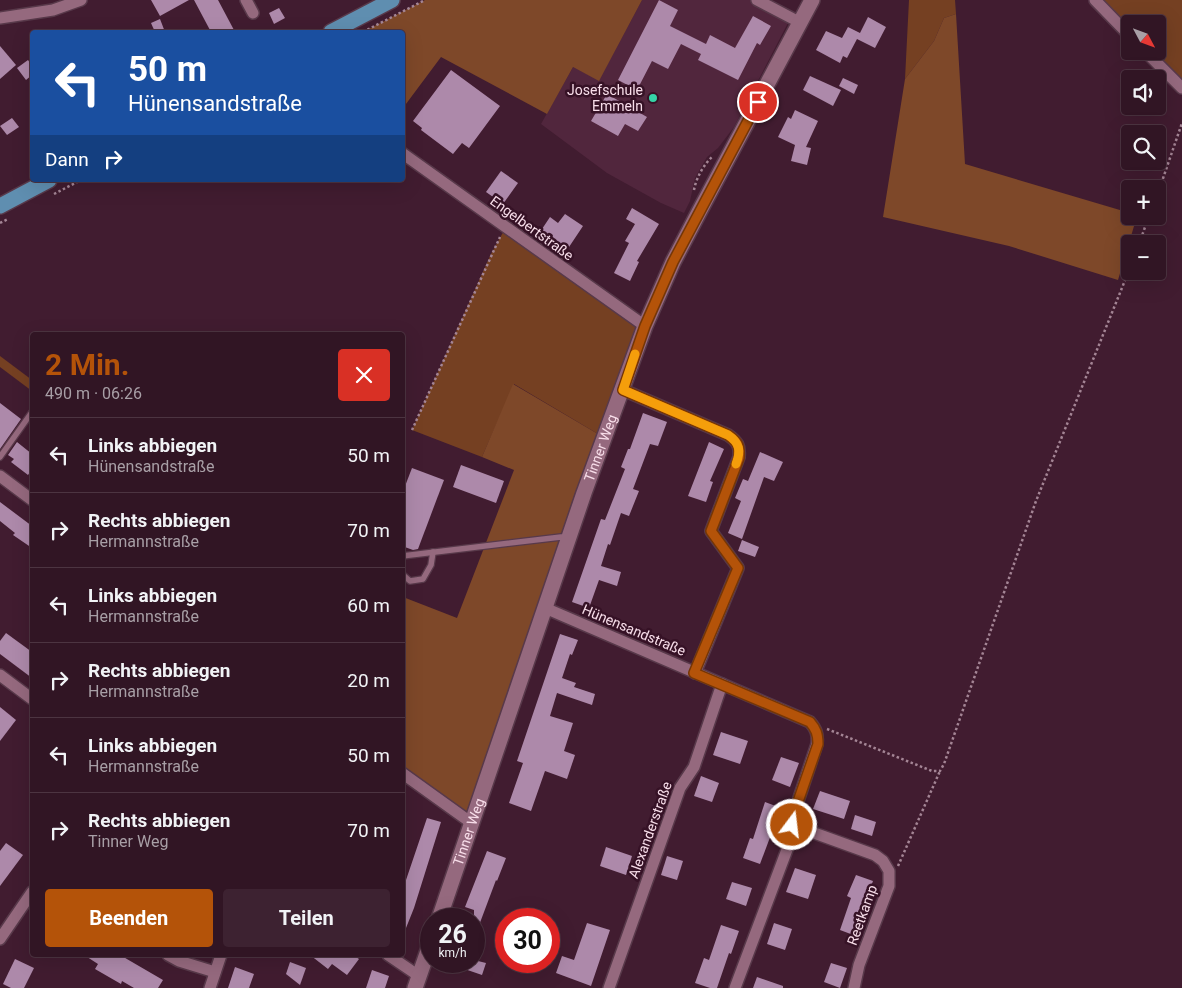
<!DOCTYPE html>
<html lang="de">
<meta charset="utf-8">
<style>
:root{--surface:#311524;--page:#3d2231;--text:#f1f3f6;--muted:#a89fa6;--line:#4c3441;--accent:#b45309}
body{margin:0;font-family:Roboto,sans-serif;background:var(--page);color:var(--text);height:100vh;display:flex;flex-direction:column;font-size:19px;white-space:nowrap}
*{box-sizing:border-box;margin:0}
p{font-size:16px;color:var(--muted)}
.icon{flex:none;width:28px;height:28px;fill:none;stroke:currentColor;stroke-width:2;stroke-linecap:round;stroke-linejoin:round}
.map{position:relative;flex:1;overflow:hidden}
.panel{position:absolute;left:30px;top:332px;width:375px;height:625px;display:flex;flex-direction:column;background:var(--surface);border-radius:5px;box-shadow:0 5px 20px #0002,0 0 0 1px var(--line)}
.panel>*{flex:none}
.guide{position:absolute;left:30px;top:30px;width:375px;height:152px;border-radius:5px;box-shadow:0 5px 20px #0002,0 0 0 1px var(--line);background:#1a4fa0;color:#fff;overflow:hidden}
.needle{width:32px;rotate:131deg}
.controls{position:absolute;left:1121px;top:15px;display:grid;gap:10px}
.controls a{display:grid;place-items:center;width:45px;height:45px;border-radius:5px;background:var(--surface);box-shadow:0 5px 20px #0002,0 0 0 1px var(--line);font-size:25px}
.speed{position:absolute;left:420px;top:908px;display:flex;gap:10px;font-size:25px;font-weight:700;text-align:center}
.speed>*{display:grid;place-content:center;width:65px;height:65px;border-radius:50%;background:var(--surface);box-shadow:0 5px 20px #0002,0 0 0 1px var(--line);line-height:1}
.speed small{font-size:12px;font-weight:400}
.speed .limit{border:8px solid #d22;background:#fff;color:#111}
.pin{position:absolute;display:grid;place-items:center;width:42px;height:42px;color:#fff;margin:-21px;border:2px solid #fff;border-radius:50%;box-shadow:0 1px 5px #0007}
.me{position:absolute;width:55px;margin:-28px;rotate:15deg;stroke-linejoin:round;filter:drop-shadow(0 0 4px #0008)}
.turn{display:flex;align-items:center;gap:18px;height:105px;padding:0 15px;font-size:22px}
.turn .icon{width:65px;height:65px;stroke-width:2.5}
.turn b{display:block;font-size:35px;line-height:42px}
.then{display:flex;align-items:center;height:48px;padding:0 15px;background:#0003;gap:10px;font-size:19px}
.round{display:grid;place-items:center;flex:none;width:52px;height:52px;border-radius:5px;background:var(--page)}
.overview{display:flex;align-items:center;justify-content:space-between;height:85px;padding:0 15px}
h1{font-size:30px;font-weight:700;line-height:38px;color:var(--accent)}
.button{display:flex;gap:10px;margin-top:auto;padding:10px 15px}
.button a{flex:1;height:58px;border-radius:5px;background:var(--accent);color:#fff;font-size:20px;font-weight:700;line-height:58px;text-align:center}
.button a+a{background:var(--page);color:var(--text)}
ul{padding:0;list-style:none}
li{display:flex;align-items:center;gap:15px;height:75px;padding:0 15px;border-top:1px solid var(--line)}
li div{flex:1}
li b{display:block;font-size:19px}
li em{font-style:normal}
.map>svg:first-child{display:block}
.built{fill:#51263d}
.green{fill:#754022}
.forest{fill:#7e4829}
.building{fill:#ad89aa}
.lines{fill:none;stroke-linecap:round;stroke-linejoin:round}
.lane-casing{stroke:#58394a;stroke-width:8}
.street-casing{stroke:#58394a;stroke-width:14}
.secondary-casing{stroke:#58394a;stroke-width:18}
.primary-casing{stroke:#58394a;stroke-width:18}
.path{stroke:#a48595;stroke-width:2.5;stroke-dasharray:2.5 2.5;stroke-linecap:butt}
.lane{stroke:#95697e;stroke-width:5.5}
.street{stroke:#95697e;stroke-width:11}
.secondary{stroke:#95697e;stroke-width:15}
.primary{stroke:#5f8eb0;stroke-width:15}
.route-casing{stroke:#753606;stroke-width:12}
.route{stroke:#b45309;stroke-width:9}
.slow{stroke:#f59e0b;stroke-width:9}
.poi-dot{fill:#35d4a7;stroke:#361226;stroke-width:2}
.labels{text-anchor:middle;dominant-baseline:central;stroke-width:5;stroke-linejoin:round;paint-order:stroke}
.poi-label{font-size:14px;fill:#f8deea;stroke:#361226;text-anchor:end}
.street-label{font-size:14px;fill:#f8deea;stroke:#361226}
</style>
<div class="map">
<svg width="1182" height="988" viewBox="0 0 1182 988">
<rect width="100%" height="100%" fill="#411c30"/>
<polygon class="built" points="642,0 753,0 790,19 734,127 718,148 707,157 695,178 690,201 684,213 661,203 607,173 541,124 573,67 599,80"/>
<g class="green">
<polygon points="909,0 955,0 956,14 944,18 934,41 905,79"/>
<polygon points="1095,0 1182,0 1182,88 1145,51 1158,51 1158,24 1130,24 1130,36"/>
<polygon points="506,227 636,321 633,342 598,434 514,384 482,457 412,430 491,254"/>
<polygon points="0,356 32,380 32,391 0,367"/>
</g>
<g class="forest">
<polygon points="425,0 642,0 599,81 573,67 547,114 441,57 403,108 402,32 363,32"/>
<polygon points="956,14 965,164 1130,213 1130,216 1137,216 1118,280 1009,246 883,217 905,79 934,41 944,18"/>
<polygon points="513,384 598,434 575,493 466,820 403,773 403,597 457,618 514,470 482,457"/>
</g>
<g class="building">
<polygon points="151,0 189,0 160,16"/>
<polygon points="194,0 218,0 235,32 211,32"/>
<polygon points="659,0 678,10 670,26 706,44 710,35 735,48 753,16 771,26 760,45 757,43 738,80 698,60 701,54 681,44 668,69 652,61 637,90 618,80"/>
<polygon points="279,8 285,18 274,24 269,13"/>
<polygon points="868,17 886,27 875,48 857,39 847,58 843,56 840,63 816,50 826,31 842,38 848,27 860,33"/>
<polygon points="160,19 165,32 155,32 151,23"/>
<polygon points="0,46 16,65 0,79"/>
<polygon points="28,60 32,66 32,75 26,80 17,68"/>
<polygon points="451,70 500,106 469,148 462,143 453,154 421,130 422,128 413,121"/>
<polygon points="810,76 841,90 833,106 803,90"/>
<polygon points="843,78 858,85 854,94 839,86"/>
<polygon points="607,94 647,117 638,131 625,124 618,136 591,121"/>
<polygon points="795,110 818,121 806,147 811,148 807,165 791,161 795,145 778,137 788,117 791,119"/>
<polygon points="12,118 19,127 7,135 0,126"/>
<polygon points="501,171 518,183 503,204 486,192"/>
<polygon points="632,208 659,224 637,261 639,262 630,281 614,273 629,243 625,241 635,224 626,219"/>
<polygon points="565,214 583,226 565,253 538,235 550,217 558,223"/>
<polygon points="0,403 21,419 0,449"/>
<polygon points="643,413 667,422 658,446 650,444 633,489 639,491 629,516 621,513 610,545 608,544 601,566 621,572 617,586 599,580 589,608 572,602 601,519 605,520 625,469 621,467 628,449 630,449"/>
<polygon points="17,442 32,454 32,469 28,475 11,462 14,459 8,455"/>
<polygon points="709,442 724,449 710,481 713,482 706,502 688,496"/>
<polygon points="760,452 783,462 774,481 764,477 742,539 728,533 741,501 735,498 743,479 748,481"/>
<polygon points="461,465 504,481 496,503 453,487"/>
<polygon points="412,468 444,480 418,549 413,550 402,546 402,494"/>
<polygon points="0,502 32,526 32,548 13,535 15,533 0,521"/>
<polygon points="742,540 759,547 755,557 738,551"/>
<polygon points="6,633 32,652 32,678 0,654 0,641"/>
<polygon points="560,634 578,640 572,655 570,654 562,678 576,683 574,687 595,694 592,705 557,693 550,716 573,723 564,751 575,755 567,779 545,771 531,811 509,803 523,763 517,761"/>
<polygon points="0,707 16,720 0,741"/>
<polygon points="721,732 748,741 740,764 713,755"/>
<polygon points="781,757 799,763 790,787 772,780"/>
<polygon points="701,776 719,783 712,802 694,796"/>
<polygon points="820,791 850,801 844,819 813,809"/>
<polygon points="765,802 781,808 760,864 743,858 750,838 753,839"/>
<polygon points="855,815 876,822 872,836 851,829"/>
<polygon points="427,818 441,822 414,908 404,933 402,933 402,882 405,883"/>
<polygon points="6,843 23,855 0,886 0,851"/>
<polygon points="606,847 632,856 626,875 600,866"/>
<polygon points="487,851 506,858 497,881 496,880 475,936 474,936 474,910 465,907"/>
<polygon points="667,856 683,861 677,880 661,875"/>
<polygon points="795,868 816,875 808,899 786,892"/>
<polygon points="856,875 873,881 861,913 864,914 856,936 840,930 851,898 847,896"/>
<polygon points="732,882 752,888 746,906 726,899"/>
<polygon points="587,923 610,930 591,986 556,973 562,956 574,960"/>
<polygon points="774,923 792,929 785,950 767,944"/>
<polygon points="721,925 739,931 731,954 729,953 717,988 710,988 695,983 704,958 709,960"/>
<polygon points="474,937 485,942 478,961 486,963 482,975 447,963 448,961 474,961"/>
<polygon points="84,955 120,955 163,980 158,988 134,988 122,981 121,984 95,969 98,964"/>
<polygon points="310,955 353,955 359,959 347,975 332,964 328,969"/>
<polygon points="15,959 34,968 24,988 11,988 3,984"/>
<polygon points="290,962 306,968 300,985 286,974"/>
<polygon points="831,963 847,968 840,988 824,982"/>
<polygon points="235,967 254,974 249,988 228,988"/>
<polygon points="372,970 389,976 385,988 366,988"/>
<polygon points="757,977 783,986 783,988 753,988"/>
</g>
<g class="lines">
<g class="lane-casing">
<g id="lane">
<polyline points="0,457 32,412"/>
<polyline points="402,556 561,537 566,538"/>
<polyline points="402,574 410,581 423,579 431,565 433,552"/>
</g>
</g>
<g class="street-casing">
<g id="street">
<polyline points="246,0 253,13"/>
<polyline points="757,0 801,23"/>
<polyline points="1095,0 1130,36"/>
<polyline points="0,18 53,10 81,0"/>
<polyline points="1145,51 1182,88"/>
<polyline points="402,153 645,326"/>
<path d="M623 390 728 435C738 442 740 446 739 457L711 531 738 568 695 673"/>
<polyline points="0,476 32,500"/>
<path d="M545 608 810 722C816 729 818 734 817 744L793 816 788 847 735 988"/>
<polyline points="0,675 32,699"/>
<polyline points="402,773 473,824"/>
<polyline points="792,825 875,855 883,861 889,871 889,886 859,965 854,988"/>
<polyline points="0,939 32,892"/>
<polyline points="168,955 179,961 215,972"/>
<polyline points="388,955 419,976"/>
<polyline points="210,988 221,955"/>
<polyline points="609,988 680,788 694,767 722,684"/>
</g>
</g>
<g class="secondary-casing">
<g id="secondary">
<path id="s1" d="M439 919 584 493 645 326 673 262 699 212 812 0"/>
<polyline points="415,988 431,942"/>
</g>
</g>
<g class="primary-casing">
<g id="primary">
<polyline points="331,32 392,0"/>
<polyline points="0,206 49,180"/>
</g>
</g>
<g class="path">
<polyline points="363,32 425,0"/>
<path d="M694 190C696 178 704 164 713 156"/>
<polyline points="1158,193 1182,123"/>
<polyline points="54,194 81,180"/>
<polyline points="0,223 8,219"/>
<polyline points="1139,244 1149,216"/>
<polyline points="412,430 500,237"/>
<polyline points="827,729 932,771 940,771 944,764 1036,501 1130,268"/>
<polyline points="898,866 940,771"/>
</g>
<use href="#lane" class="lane"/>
<use href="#street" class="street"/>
<use href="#secondary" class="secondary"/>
<use href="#primary" class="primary"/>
</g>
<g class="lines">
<g class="route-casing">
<path id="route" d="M758 102 673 262 645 326 623 390 728 435C738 442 740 446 739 458L711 531 738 568 694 673 810 722C816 729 818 734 818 744L793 816 792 825"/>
</g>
<use href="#route" class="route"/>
<path class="slow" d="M635 354 623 390 728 435C740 443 741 451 736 464"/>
</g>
<circle class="poi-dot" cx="653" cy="98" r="5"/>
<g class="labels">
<g class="poi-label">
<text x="643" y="90">Josefschule<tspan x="643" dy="16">Emmeln</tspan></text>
</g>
<g class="street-label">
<text transform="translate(532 228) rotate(36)">Engelbertstraße</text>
<text stroke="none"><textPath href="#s1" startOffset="498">Tinner Weg</textPath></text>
<text transform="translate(634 630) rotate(23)">Hünensandstraße</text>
<text transform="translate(650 830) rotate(-70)">Alexanderstraße</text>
<text stroke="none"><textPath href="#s1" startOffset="92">Tinner Weg</textPath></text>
<text transform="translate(862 915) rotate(-70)">Reetkamp</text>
</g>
</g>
</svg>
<div class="controls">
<a><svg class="needle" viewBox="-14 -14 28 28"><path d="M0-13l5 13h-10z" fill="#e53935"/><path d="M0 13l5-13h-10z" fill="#a89fa6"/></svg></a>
<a><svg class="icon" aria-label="sound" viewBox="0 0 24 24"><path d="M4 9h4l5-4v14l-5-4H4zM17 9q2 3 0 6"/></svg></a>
<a><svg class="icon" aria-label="search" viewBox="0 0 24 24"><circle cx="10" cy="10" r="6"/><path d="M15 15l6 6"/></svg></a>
<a>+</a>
<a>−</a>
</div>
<div class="speed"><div>26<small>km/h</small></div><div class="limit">30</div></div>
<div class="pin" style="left:758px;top:102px;background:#d93025"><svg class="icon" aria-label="arrive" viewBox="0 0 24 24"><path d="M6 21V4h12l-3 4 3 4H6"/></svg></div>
<svg class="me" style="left:792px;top:825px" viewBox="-20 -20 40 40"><circle r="17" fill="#b45309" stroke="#fff" stroke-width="3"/><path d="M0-11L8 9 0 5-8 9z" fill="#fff"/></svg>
<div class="guide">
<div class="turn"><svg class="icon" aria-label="left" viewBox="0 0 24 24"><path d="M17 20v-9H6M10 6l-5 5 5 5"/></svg><div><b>50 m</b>Hünensandstraße</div></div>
<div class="then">Dann<svg class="icon" aria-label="right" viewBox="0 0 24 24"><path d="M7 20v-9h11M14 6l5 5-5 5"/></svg></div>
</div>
<section class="panel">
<div class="overview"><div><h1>2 Min.</h1><p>490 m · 06:26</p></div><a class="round" style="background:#d93025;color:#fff"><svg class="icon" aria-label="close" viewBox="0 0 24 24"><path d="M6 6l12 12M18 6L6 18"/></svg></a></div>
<ul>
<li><svg class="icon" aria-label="left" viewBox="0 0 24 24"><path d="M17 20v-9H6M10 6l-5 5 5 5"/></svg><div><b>Links abbiegen</b><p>Hünensandstraße</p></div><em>50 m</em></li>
<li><svg class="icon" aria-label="right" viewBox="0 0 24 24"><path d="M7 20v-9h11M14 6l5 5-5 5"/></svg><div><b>Rechts abbiegen</b><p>Hermannstraße</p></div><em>70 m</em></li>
<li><svg class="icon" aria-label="left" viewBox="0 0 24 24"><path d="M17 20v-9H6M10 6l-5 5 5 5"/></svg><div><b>Links abbiegen</b><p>Hermannstraße</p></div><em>60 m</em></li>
<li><svg class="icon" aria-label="right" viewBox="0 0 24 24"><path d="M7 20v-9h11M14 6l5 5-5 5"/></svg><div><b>Rechts abbiegen</b><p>Hermannstraße</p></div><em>20 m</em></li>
<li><svg class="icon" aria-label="left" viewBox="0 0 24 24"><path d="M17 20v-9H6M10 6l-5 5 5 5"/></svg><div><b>Links abbiegen</b><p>Hermannstraße</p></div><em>50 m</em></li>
<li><svg class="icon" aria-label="right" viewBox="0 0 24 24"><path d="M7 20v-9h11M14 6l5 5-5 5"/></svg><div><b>Rechts abbiegen</b><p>Tinner Weg</p></div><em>70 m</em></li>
</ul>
<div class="button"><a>Beenden</a><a>Teilen</a></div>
</section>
</div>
